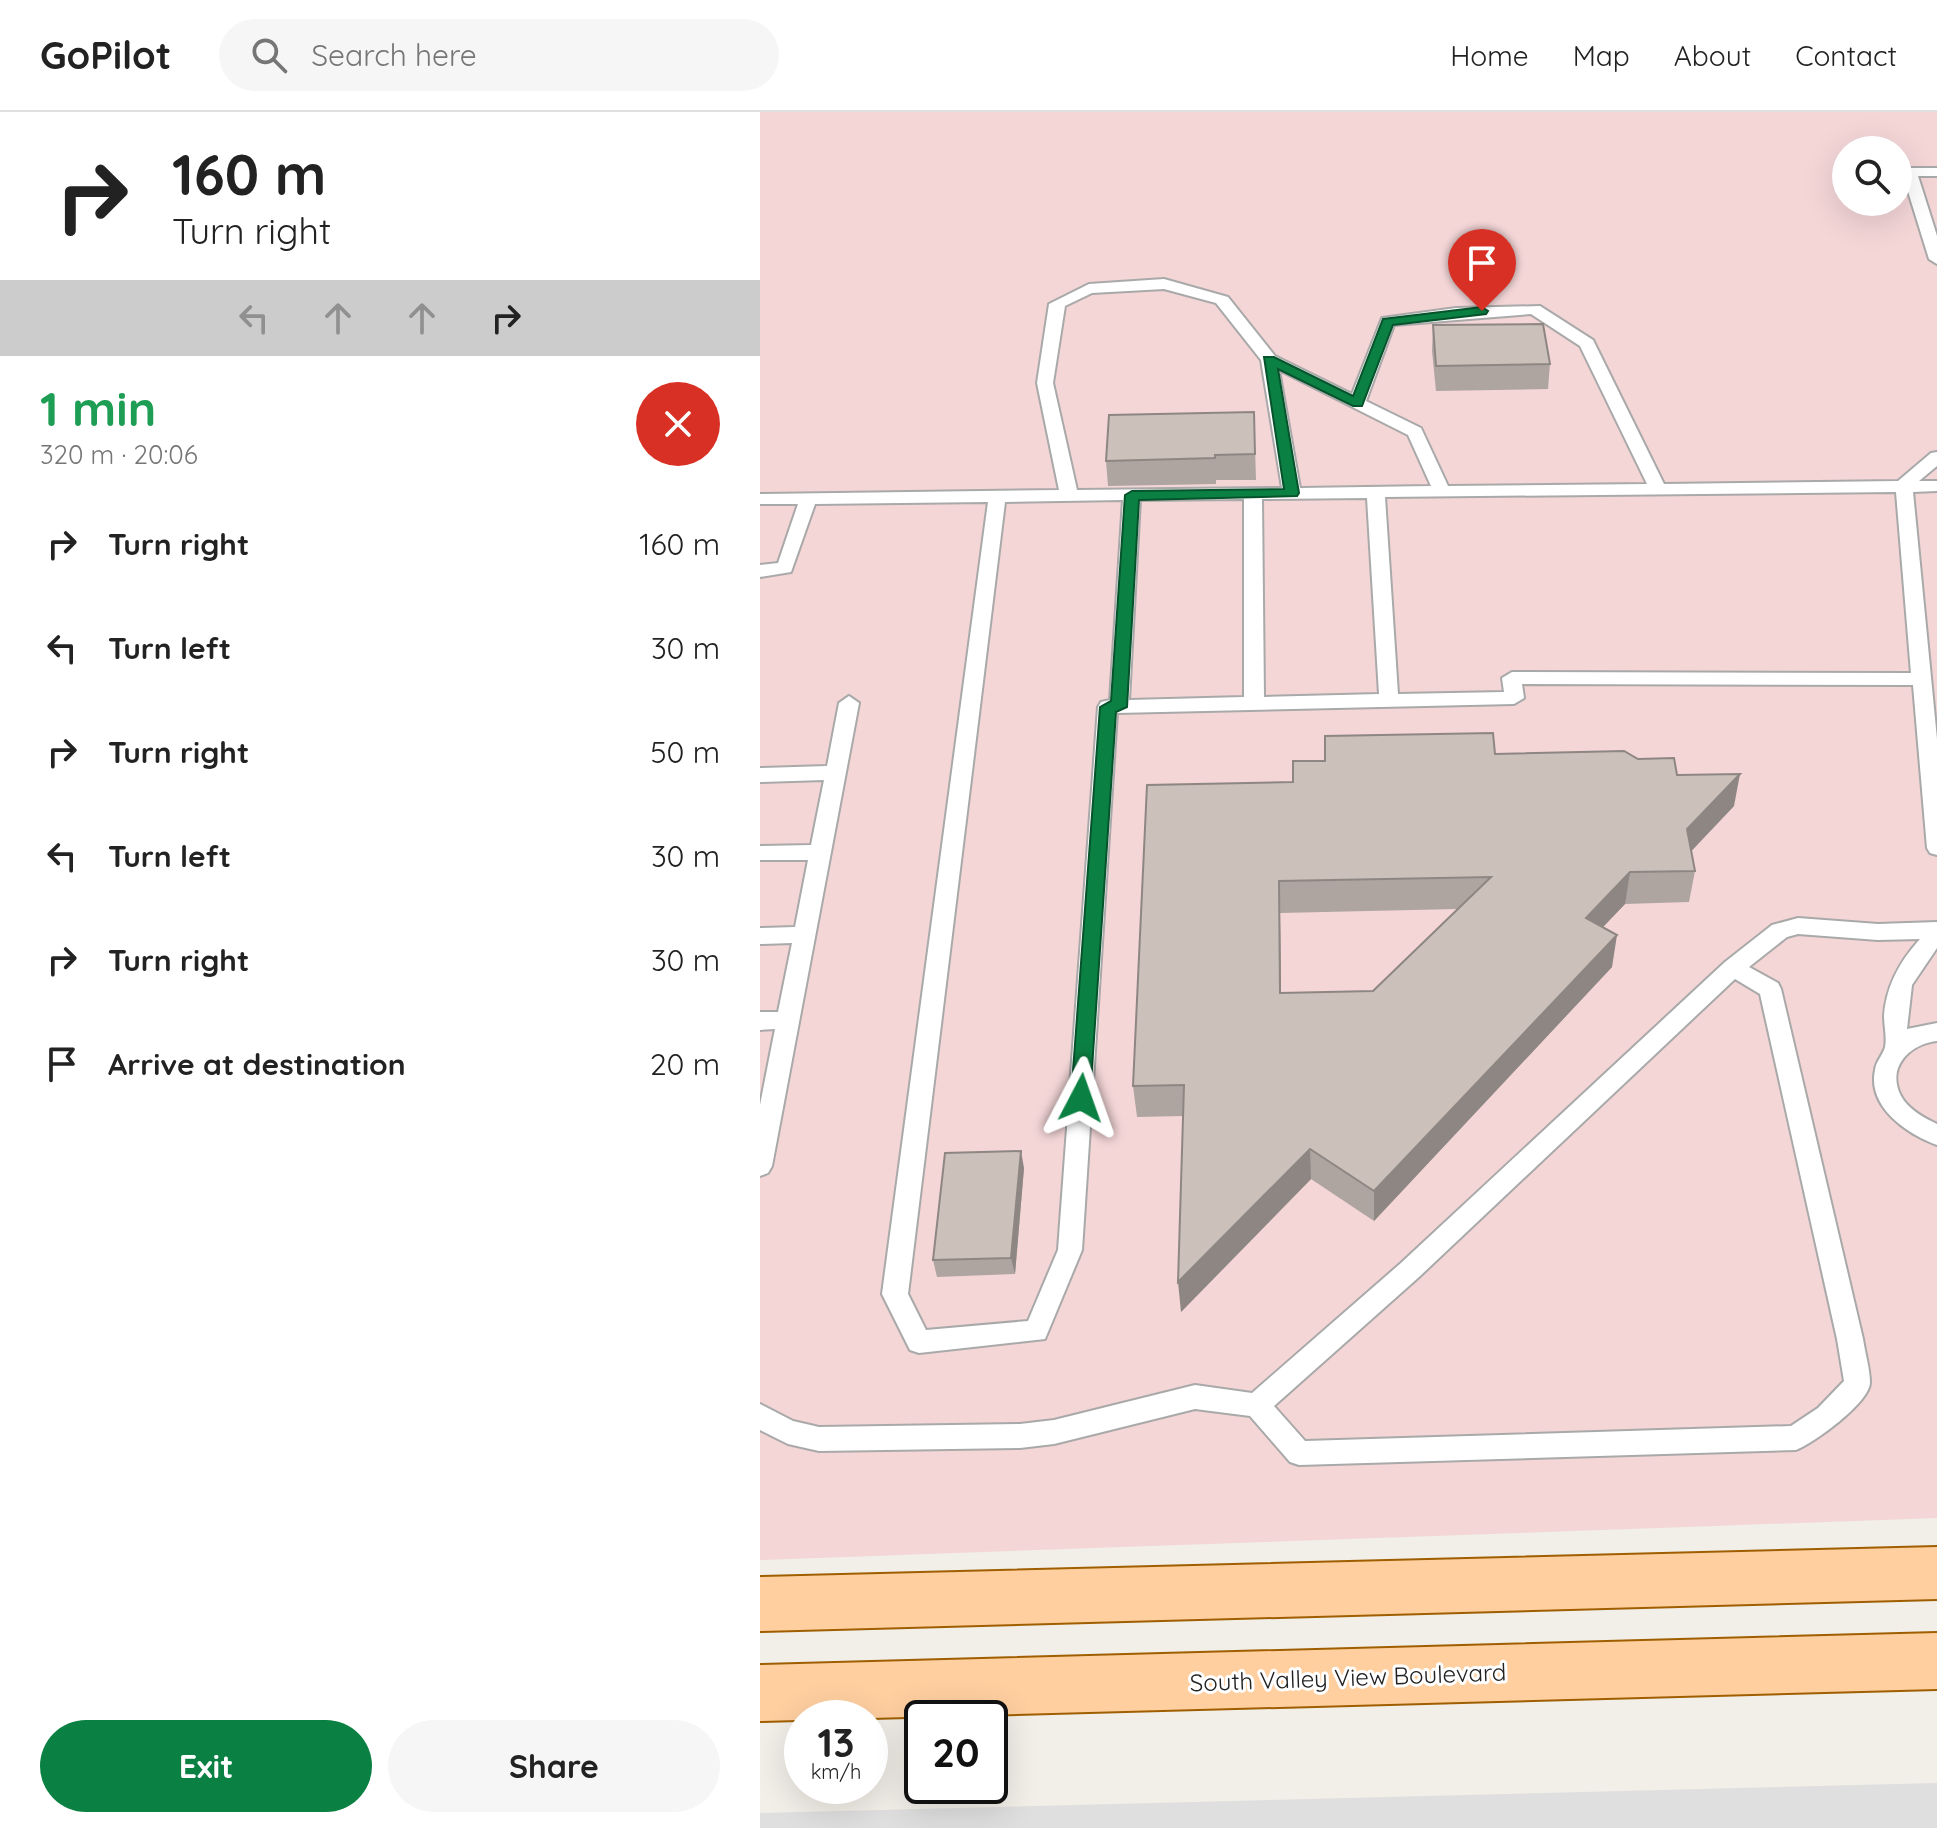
<!DOCTYPE html>
<meta charset="utf-8">
<style>
:root{--surface:#fff;--page:#f6f6f6;--text:#222;--muted:#767676;--line:#e0e0e0;--accent:#0b8043}
body{margin:0;font-family:Quicksand,sans-serif;background:var(--page);color:var(--text);height:100vh;display:flex;flex-direction:column;font-size:30px;white-space:nowrap}
*{box-sizing:border-box;margin:0}
p{font-size:26px;color:var(--muted)}
.icon{flex:none;width:44px;height:44px;fill:none;stroke:currentColor;stroke-width:2;stroke-linecap:round;stroke-linejoin:round}
.map{position:relative;flex:1;overflow:hidden}
.details{display:flex;flex-direction:column;background:var(--surface);width:760px}
.details>*{flex:none}
.banner{background:#fff;color:var(--text);overflow:hidden}
.controls{position:absolute;left:1072px;top:24px;display:grid;gap:16px}
.controls a{display:grid;place-items:center;width:80px;height:80px;border-radius:50%;background:var(--surface);box-shadow:0 8px 32px #0002;font-size:40px}
.speed{position:absolute;left:24px;top:1588px;display:flex;gap:16px;font-size:40px;font-weight:700;text-align:center}
.speed>*{display:grid;place-content:center;width:104px;height:104px;border-radius:50%;background:var(--surface);box-shadow:0 8px 32px #0002;line-height:1}
.speed small{font-size:20px;font-weight:400}
.speed .limit{border:4px solid #111;border-radius:12px;background:#fff;color:#111}
.pin{position:absolute;display:grid;place-items:center;width:68px;height:68px;color:#fff;margin:-82px -34px;border-radius:50% 50% 50% 0;rotate:-45deg;box-shadow:0 0 8px #0007}
.pin .icon{rotate:45deg}
.me{position:absolute;width:88px;margin:-44px;rotate:4deg;stroke-linejoin:round;filter:drop-shadow(0 0 6px #0008)}
.turn{display:flex;align-items:center;gap:28px;height:168px;padding:0 40px;font-size:36px}
.turn .icon{width:104px;height:104px;stroke-width:2.5}
.turn b{display:block;font-size:56px;line-height:68px}
.lanes{display:flex;align-items:center;height:76px;padding:0 40px;background:#0003;justify-content:center;gap:40px;direction:ltr}
.lanes .off{opacity:.35}
.round{display:grid;place-items:center;flex:none;width:84px;height:84px;border-radius:42px;background:var(--page)}
.overview{display:flex;align-items:center;justify-content:space-between;height:136px;padding:0 40px}
h1{font-size:48px;font-weight:700;line-height:60px;color:#1e9e55}
.action{display:flex;gap:16px;margin-top:auto;padding:16px 40px}
.action a{flex:1;height:92px;border-radius:48px;background:var(--accent);color:#fff;font-size:32px;font-weight:700;line-height:92px;text-align:center}
.action a+a{background:var(--page);color:var(--text)}
ul{padding:0;list-style:none}
li{display:flex;align-items:center;gap:24px;height:104px;padding:0 40px}
li div{flex:1}
li b{display:block;font-size:30px}
li em{font-style:normal}
header{display:flex;align-items:center;gap:48px;box-sizing:border-box;height:112px;padding:0 40px;background:var(--surface);border-bottom:2px solid var(--line)}
header strong{font-size:38px}
nav{display:flex;gap:44px;margin-inline-start:auto;font-size:28px}
.search{width:560px;height:72px;background:var(--page);display:flex;align-items:center;gap:20px;box-sizing:border-box;padding:0 28px;border-radius:44px;color:var(--muted);font-size:30px}
main{display:flex;flex:1;min-height:0}
.map>svg:first-child{display:block}
.residential{fill:#e0dfdf}
.commercial{fill:#f4d6d7;fill-rule:evenodd}
.lines{fill:none;stroke-linecap:round;stroke-linejoin:round}
.lane-casing{stroke:#a9a9a9;stroke-width:4}
.primary-casing{stroke:#9f5f00;stroke-width:4}
.lane{fill:#fff;fill-rule:evenodd}
.primary{fill:#ffcfa0;fill-rule:evenodd}
.wall{fill:#afa5a0;fill-rule:evenodd}
.shaded-wall{fill:#8e8682}
.building{fill:#cbc0ba;stroke:#8e8682;stroke-width:2;fill-rule:evenodd}
.route{fill:#0b8043;stroke:#07532c;stroke-width:2}
.labels{text-anchor:middle;dominant-baseline:central;stroke-width:6;stroke-linejoin:round;paint-order:stroke}
.near-street-label{font-size:24px;fill:#222;stroke:#fff}
</style>
<header>
<strong>GoPilot</strong>
<div class="search"><svg class="icon" aria-label="search" viewBox="0 0 24 24"><circle cx="10" cy="10" r="6"/><path d="M15 15l6 6"/></svg>Search here</div>
<nav><a>Home</a><a>Map</a><a>About</a><a>Contact</a></nav>
</header>
<main>
<section class="details">
<div class="banner">
<div class="turn"><svg class="icon" aria-label="right" viewBox="0 0 24 24"><path d="M7 20v-9h11M14 6l5 5-5 5"/></svg><div><b>160 m</b>Turn right</div></div>
<div class="lanes"><svg class="icon off" aria-label="left" viewBox="0 0 24 24"><path d="M17 20v-9H6M10 6l-5 5 5 5"/></svg><svg class="icon off" aria-label="ahead" viewBox="0 0 24 24"><path d="M12 20V5M6 11l6-6 6 6"/></svg><svg class="icon off" aria-label="ahead" viewBox="0 0 24 24"><path d="M12 20V5M6 11l6-6 6 6"/></svg><svg class="icon" aria-label="right" viewBox="0 0 24 24"><path d="M7 20v-9h11M14 6l5 5-5 5"/></svg></div>
</div>
<div class="overview"><div><h1>1 min</h1><p>320 m · 20:06</p></div><a class="round" style="background:#d93025;color:#fff"><svg class="icon" aria-label="close" viewBox="0 0 24 24"><path d="M6 6l12 12M18 6L6 18"/></svg></a></div>
<ul>
<li><svg class="icon" aria-label="right" viewBox="0 0 24 24"><path d="M7 20v-9h11M14 6l5 5-5 5"/></svg><div><b>Turn right</b></div><em>160 m</em></li>
<li><svg class="icon" aria-label="left" viewBox="0 0 24 24"><path d="M17 20v-9H6M10 6l-5 5 5 5"/></svg><div><b>Turn left</b></div><em>30 m</em></li>
<li><svg class="icon" aria-label="right" viewBox="0 0 24 24"><path d="M7 20v-9h11M14 6l5 5-5 5"/></svg><div><b>Turn right</b></div><em>50 m</em></li>
<li><svg class="icon" aria-label="left" viewBox="0 0 24 24"><path d="M17 20v-9H6M10 6l-5 5 5 5"/></svg><div><b>Turn left</b></div><em>30 m</em></li>
<li><svg class="icon" aria-label="right" viewBox="0 0 24 24"><path d="M7 20v-9h11M14 6l5 5-5 5"/></svg><div><b>Turn right</b></div><em>30 m</em></li>
<li><svg class="icon" aria-label="arrive" viewBox="0 0 24 24"><path d="M6 21V4h12l-3 4 3 4H6"/></svg><div><b>Arrive at destination</b></div><em>20 m</em></li>
</ul>
<div class="action"><a>Exit</a><a>Share</a></div>
</section>
<div class="map">
<svg width="1177" height="1716" viewBox="0 0 1177 1716">
<rect width="100%" height="100%" fill="#f2eee8"/>
<polygon class="residential" points="1177,1671 1177,1716 0,1716 0,1701"/>
<path class="commercial" d="M0 0H1177V1406L0 1448ZM1086 38H1138V90H1086Z"/>
<g class="lines">
<g class="lane-casing">
<g id="lane">
<polygon points="1149,56 1177,56 1177,64 1158,64 1177,124 1177,152 1169,147 1142,60"/>
<path d="M404 167 468 185 515 244 592 282 622 206 696 196 780 194 833 228 904 372 1138 369 1171 341 1177 340V354L1159 369H1177V379L1153 380 1177 627V743L1170 741 1167 736 1153 573 762 572 764 586 754 592 357 601 322 1138 285 1227 159 1241 150 1238 122 1182 228 390 55 392 31 460 0 465V453L18 451 38 392H0V382L299 378 277 271 289 192 329 172ZM404 177 456 191 501 248 522 376 317 378 293 271 305 194 332 181ZM771 202 820 234 887 372 688 374 661 316 606 289 634 213ZM519 258 648 323 671 374 540 376ZM1136 380 1151 561 752 560 742 566 744 580 638 582 625 385ZM607 386 619 582 504 585 502 387ZM484 387V585L369 588 380 388ZM363 388 350 588 341 590 338 595 298 1138 268 1209 166 1218 148 1182 245 390Z"/>
<polygon points="89,584 99,591 12,1054 8,1061 0,1064 0,993 15,917 0,918 0,900 18,900 32,831 0,832 0,816 35,815 48,748 0,748 0,734 51,733 64,668 0,670 0,656 67,654 79,591"/>
<path d="M1038 806 1118 812 1177 810V836L1152 873 1147 917 1177 911V929C1150 932 1126 955 1141 984 1148 997 1164 1006 1177 1012V1033C1147 1022 1107 995 1115 958 1116 949 1123 943 1125 935 1127 926 1124 914 1124 904 1126 874 1140 849 1160 827L1118 828 1038 822 1027 825 989 855 1018 871 1021 877 1103 1227C1105 1241 1110 1257 1110 1271 1109 1291 1054 1331 1036 1338L539 1353 530 1350 490 1304 435 1297 294 1332 260 1336 59 1339 28 1332 0 1318V1292L33 1309 59 1315 260 1312 294 1308 435 1273 492 1281 641 1151 965 850 1012 813ZM975 867 1000 882 1077 1227 1084 1269 1058 1296 1031 1314 545 1329 514 1294 659 1165Z"/>
</g>
</g>
<g class="primary-casing">
<g id="primary">
<polygon points="1177,1435 1177,1487 0,1519 0,1465"/>
<polygon points="1177,1521 1177,1577 0,1609 0,1553"/>
</g>
</g>
<use href="#lane" class="lane"/>
<use href="#primary" class="primary"/>
</g>
<g class="wall">
<polygon points="673,213 790,252 788,277 676,279 672,239"/>
<polygon points="494,300 496,368 456,368 456,372 348,374 346,349"/>
<path d="M735 642 878 647 917 663 974 694 931 739 935 759 929 790 865 792 843 815 852 855 614 1109 551 1067 421 1200 423 1004 377 1005 373 974 533 670 565 649ZM697 797 613 879 521 881 520 801Z"/>
<polygon points="264,1056 255,1162 177,1165 173,1148"/>
</g>
<g class="shaded-wall">
<polygon points="980,662 974,694 922,749 927,717"/>
<polygon points="870,760 865,792 821,838 826,806"/>
<polygon points="519,769 520,801 521,912 520,881"/>
<polygon points="857,823 852,855 614,1109 614,1079"/>
<polygon points="550,1037 551,1067 421,1200 418,1170"/>
<polygon points="261,1039 264,1056 255,1162 251,1146"/>
</g>
<g class="building">
<polygon points="783,212 790,252 676,254 673,213"/>
<polygon points="494,300 495,342 455,343 455,346 346,349 349,303"/>
<path d="M733 621 735 642 864 639 878 647 914 646 917 663 980 662 927 717 935 759 870 760 826 806 857 823 614 1079 550 1037 418 1170 424 973 373 974 387 673 533 670V649H565V624ZM731 765 613 879 520 881 519 769Z"/>
<polygon points="261,1039 251,1146 173,1148 185,1041"/>
</g>
<polygon class="route" points="722,195 728,199 726,202 633,213 602,294 593,294 518,257 539,381 537,384 379,388 367,595 356,600 330,986 328,991 314,991 311,986 340,595 351,589 365,383 372,379 524,377 504,245 514,245 593,284 623,207"/>
<g class="labels">
<g class="near-street-label">
<text transform="translate(588 1565) rotate(-2)">South Valley View Boulevard</text>
</g>
</g>
</svg>
<div class="controls">
<a><svg class="icon" aria-label="search" viewBox="0 0 24 24"><circle cx="10" cy="10" r="6"/><path d="M15 15l6 6"/></svg></a>
</div>
<div class="speed"><div>13<small>km/h</small></div><div class="limit">20</div></div>
<div class="pin" style="left:722px;top:199px;background:#d93025"><svg class="icon" aria-label="arrive" viewBox="0 0 24 24"><path d="M6 21V4h12l-3 4 3 4H6"/></svg></div>
<svg class="me" style="left:321px;top:986px" viewBox="-20 -20 40 40"><path d="M0-17L14 15 0 8-14 15z" fill="#0b8043" stroke="#fff" stroke-width="4"/></svg>
</div>
</main>
